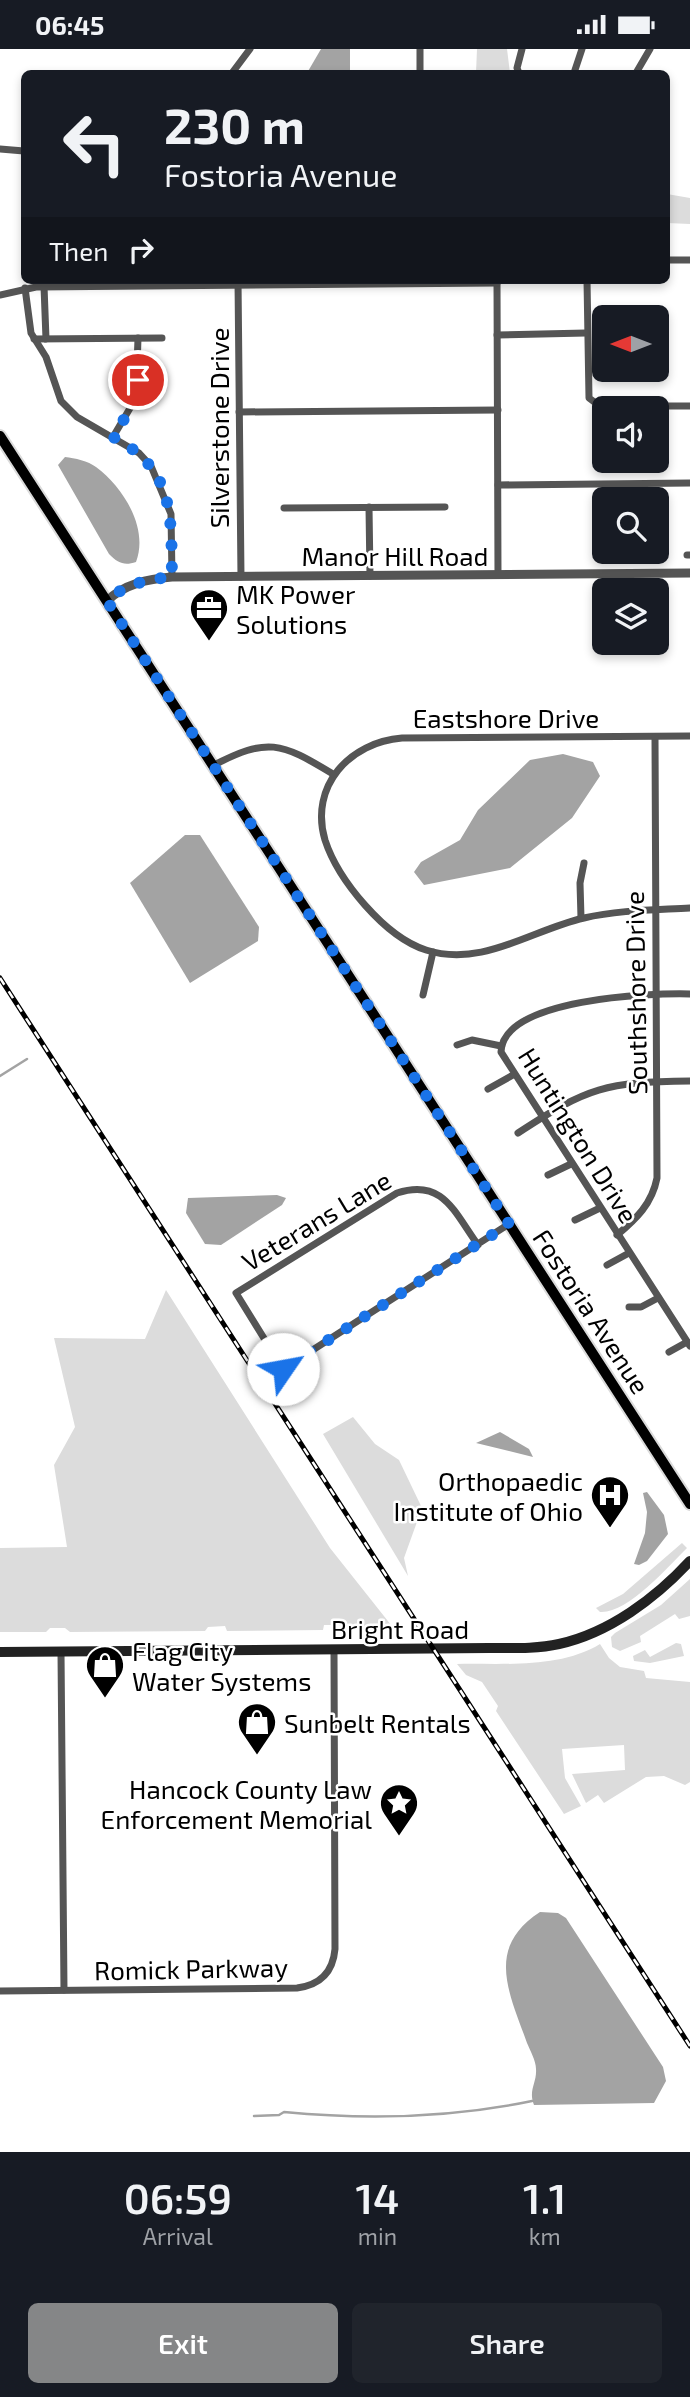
<!DOCTYPE html>
<style>
:root{--surface:#171b24;--page:#20242c;--text:#f1f3f6;--muted:#9ea1a6;--accent:#858687}
body{margin:0;font-family:"Exo 2",sans-serif;background:var(--page);color:var(--text);height:100vh;display:flex;flex-direction:column;font-size:26px;white-space:nowrap}
*{box-sizing:border-box;margin:0}
p{font-size:23px;color:var(--muted)}
.icon{flex:none;width:38px;height:38px;fill:none;stroke:currentColor;stroke-width:2;stroke-linecap:round;stroke-linejoin:round}
.map{position:relative;height:2103px;overflow:hidden}
.sheet{display:flex;flex-direction:column;background:var(--surface);flex:1}
.sheet>*{flex:none}
.hud{position:absolute;left:21px;top:21px;width:649px;height:214px;border-radius:10px;box-shadow:0 4px 10px #0003;background:#171b24;color:var(--text);overflow:hidden}
.needle{width:46px;rotate:270deg}
.controls{position:absolute;left:592px;top:256px;display:grid;gap:14px}
.controls a{display:grid;place-items:center;width:77px;height:77px;border-radius:10px;background:var(--surface);box-shadow:0 4px 10px #0003;font-size:35px}
.pin{position:absolute;display:grid;place-items:center;width:60px;height:60px;color:#fff;margin:-30px;border:4px solid #fff;border-radius:50%;box-shadow:0 2px 7px #0007}
.me{position:absolute;width:77px;margin:-38px;rotate:57deg;stroke-linejoin:round;filter:drop-shadow(0 0 5px #0008)}
.turn{display:flex;align-items:center;gap:24px;height:147px;padding:0 28px;font-size:32px}
.turn .icon{width:91px;height:91px;stroke-width:2.5}
.turn b{display:block;font-size:49px;line-height:60px}
.then{display:flex;align-items:center;height:66px;padding:0 28px;background:#0003;gap:14px;font-size:26px}
.eta{display:flex;justify-content:space-evenly;align-items:center;height:119px;text-align:center}
.eta b{font-size:42px;font-weight:600;line-height:49px}
.action{display:flex;gap:14px;margin-top:auto;padding:14px 28px}
.action a{flex:1;height:80px;border-radius:10px;background:var(--accent);color:#fff;font-size:28px;font-weight:600;line-height:80px;text-align:center}
.action a+a{background:var(--page);color:var(--text)}
.status{display:flex;justify-content:space-between;align-items:center;height:49px;padding:0 35px;background:var(--surface);direction:ltr}
.status svg{height:19px;fill:currentColor}
.map>svg:first-child{display:block}
.green{fill:#dcdcdc}
.water{fill:#a3a3a3}
.lines{fill:none;stroke-linecap:round;stroke-linejoin:round}
.stream{stroke:#a3a3a3;stroke-width:2.5}
.primary-casing{stroke:#dbdbdb;stroke-width:14}
.minor{stroke:#555;stroke-width:7}
.tertiary{stroke:#555;stroke-width:9}
.secondary{stroke:#222;stroke-width:10}
.primary{stroke:#000;stroke-width:10}
.rail-casing{stroke:#000;stroke-width:5}
.rail{stroke:#fff;stroke-width:2.5;stroke-dasharray:8;stroke-linecap:butt}
.route{stroke:#1a73e8;stroke-width:12;stroke-dasharray:0 21.6}
.labels{text-anchor:middle;dominant-baseline:central;stroke-width:5;stroke-linejoin:round;paint-order:stroke}
.street-label{font-size:26px;fill:#000;stroke:#fff}
.poi-label{font-size:26px;fill:#000;stroke:#fff;text-anchor:start}
</style>
<div class="status"><b>06:45</b><svg viewBox="0 0 49 12"><path d="M0 12V9h3v3zM5 12V6h3v6zM10 12V3h3v9zM15 12V0h3v12zM26 1h20v11H26zM47 4h2v5h-2z"/></svg></div>
<div class="map">
<svg width="690" height="2103" viewBox="0 0 690 2103">
<rect width="100%" height="100%" fill="#fff"/>
<g class="green">
<polygon points="477,0 507,0 510,24 476,24"/>
<polygon points="667,145 690,149 690,175 667,174"/>
<polygon points="166,1241 330,1499 395,1581 344,1581 339,1576 324,1576 323,1581 227,1582 225,1577 208,1578 205,1582 70,1583 65,1579 50,1579 46,1583 0,1583 0,1499 67,1498 54,1416 75,1378 54,1289 145,1290"/>
<polygon points="353,1368 375,1395 399,1411 422,1459 404,1509 408,1527 323,1385"/>
<path d="M682 1494 687 1499C668 1518 627 1565 600 1563L596 1559 623 1545Z"/>
<polygon points="690,1530 690,1567 679,1570 675,1565 640,1587 641,1593 620,1602 612,1598 611,1588 615,1584 661,1556"/>
<polygon points="676,1594 681,1595 684,1607 650,1614 634,1612 633,1607 645,1601 650,1608"/>
<path d="M600 1595 609 1609 620 1618 644 1622 646 1629 690 1633V1733L685 1736 664 1727 646 1728 604 1754 598 1746 586 1754 572 1725 625 1721 624 1696 562 1700 565 1729 581 1757 564 1765 496 1662 498 1657 482 1633 466 1626 457 1615C502 1614 559 1620 600 1595Z"/>
</g>
<g class="water">
<polygon points="321,0 350,0 350,24 307,24"/>
<path d="M65 408C75 409 88 412 96 418 123 438 149 479 136 513 124 517 118 514 109 505L58 416Z"/>
<polygon points="563,705 593,713 600,727 572,769 510,819 424,836 414,823 421,813 460,791 478,761 530,711"/>
<polygon points="185,786 200,786 259,878 258,892 190,934 130,834"/>
<polygon points="277,1146 286,1149 282,1156 221,1196 205,1195 186,1164 188,1149"/>
<polygon points="500,1383 529,1400 533,1408 476,1394"/>
<polygon points="647,1443 664,1466 668,1485 647,1512 639,1516 634,1515 645,1484 647,1463 643,1444"/>
<path d="M540 1863 558 1864 566 1869 663 2018 666 2032 654 2054 534 2056C528 2041 537 2034 536 2020 536 2012 530 2001 527 1994 509 1943 485 1899 540 1863Z"/>
</g>
<g class="lines">
<g class="stream">
<polyline points="0,1027 27,1010"/>
<path d="M254 2067 279 2066 284 2063C367 2071 450 2069 532 2052"/>
</g>
<g class="primary-casing">
<polyline id="primary" points="0,387 690,1455"/>
</g>
<g class="minor">
<polyline points="232,24 250,0"/>
<polyline points="420,24 420,0"/>
<polyline points="519,24 517,19 522,0"/>
<polyline points="574,24 582,0"/>
<polyline points="636,24 650,0"/>
<polyline points="0,100 24,102"/>
<polyline points="667,211 690,211"/>
<polyline points="238,231 241,528"/>
<polyline points="587,231 589,349 597,355 608,357 690,357"/>
<polyline points="497,232 498,526"/>
<polyline points="44,237 46,290"/>
<polyline points="25,239 31,284 46,308 61,352 77,368 139,404 151,417 171,465 172,528"/>
<polyline points="0,246 36,238 497,234"/>
<polyline points="497,286 586,284"/>
<polyline points="34,290 162,289"/>
<polyline points="239,363 498,361"/>
<polyline points="113,388 136,349 138,289"/>
<polyline points="498,436 690,434"/>
<polyline points="369,458 370,527"/>
<polyline points="284,459 445,458"/>
<polyline points="687,506 690,506"/>
<path d="M690 687 402 689C350 693 309 737 325 791 338 831 385 888 426 901 482 919 531 881 584 869 618 861 655 861 690 859"/>
<path d="M212 717C268 688 280 693 333 725"/>
<polyline points="581,869 580,834 584,814"/>
<path d="M690 945C651 944 503 949 501 1003L690 1297"/>
<polyline points="423,946 433,903"/>
<polyline points="457,996 472,991 501,997"/>
<polyline points="488,1040 513,1026"/>
<path d="M518 1084C588 1038 606 1033 690 1032"/>
<polyline points="548,1126 571,1115"/>
<polyline points="575,1171 600,1159"/>
<path d="M617 1186C636 1170 652 1155 657 1129L655 688"/>
<path d="M478 1196C454 1163 443 1129 397 1144L236 1244 283 1320 509 1175"/>
<polyline points="607,1216 629,1204"/>
<polyline points="629,1258 641,1258 658,1249"/>
<polyline points="669,1303 687,1293"/>
<polyline points="61,1603 64,1941"/>
<path d="M0 1942 297 1939C320 1936 333 1923 335 1900L334 1601"/>
</g>
<path class="tertiary" d="M107 552C124 535 148 530 172 528L690 524"/>
<path class="secondary" d="M0 1603 489 1599C512 1599 537 1600 559 1595 609 1584 656 1549 690 1512"/>
<use href="#primary" class="primary"/>
<g class="rail-casing">
<polyline id="rail" points="0,929 690,1997"/>
</g>
<use href="#rail" class="rail"/>
</g>
<g class="lines">
<path class="route" d="M138 331 134 354 113 388C175 420 171 467 172 528 148 530 125 535 107 552L509 1175 283 1320"/>
</g>
<defs>
<g id="office-pin" transform="scale(2.0125)"><path d="M0 17L-7.5 6A9.5 9.5 0 1 1 7.5 6Z" fill="#000" stroke="#fff"/><path d="M-6-3h4V-5.5h4V-3h4V5H-6ZM-1-4.5V-3h2v-1.5ZM-6 0V1H6V0Z" fill="#fff"/></g>
<g id="hospital-pin" transform="scale(2.0125)"><path d="M0 17L-7.5 6A9.5 9.5 0 1 1 7.5 6Z" fill="#000" stroke="#fff"/><path d="M-5-5h3v3.5h4V-5h3V5h-3V1.5h-4V5h-3Z" fill="#fff"/></g>
<g id="shop-pin" transform="scale(2.0125)"><path d="M0 17L-7.5 6A9.5 9.5 0 1 1 7.5 6Z" fill="#000" stroke="#fff"/><path d="M-5-2.5h2.3a2.7 3.5 0 0 1 5.4 0H5L5.5 6h-11ZM-1.5-2.5h3a1.5 2.3 0 0 0-3 0Z" fill="#fff"/></g>
<g id="sight-pin" transform="scale(2.0125)"><path d="M0 17L-7.5 6A9.5 9.5 0 1 1 7.5 6Z" fill="#000" stroke="#fff"/><path d="M0-6L1.8-2.2L6-1.7L2.9 1.2L3.7 5.4L0 3.3L-3.7 5.4L-2.9 1.2L-6-1.7L-1.8-2.2Z" fill="#fff"/></g>
</defs>
<g fill-rule="evenodd">
<use href="#office-pin" x="209" y="559"/>
<use href="#hospital-pin" x="610" y="1446"/>
<use href="#shop-pin" x="105" y="1616"/>
<use href="#shop-pin" x="257" y="1673"/>
<use href="#sight-pin" x="399" y="1754"/>
</g>
<g class="labels">
<g class="street-label">
<text transform="translate(218 379) rotate(-90)">Silverstone Drive</text>
<text x="395" y="506">Manor Hill Road</text>
<text x="506" y="668">Eastshore Drive</text>
<text transform="translate(635 944) rotate(-91)">Southshore Drive</text>
<text transform="translate(579 1086) rotate(58)">Huntington Drive</text>
<text transform="translate(316 1171) rotate(-31)">Veterans Lane</text>
<text transform="translate(592 1262) rotate(57)">Fostoria Avenue</text>
<text x="400" y="1579">Bright Road</text>
<text transform="translate(191 1919) rotate(-1)">Romick Parkway</text>
</g>
<g class="poi-label">
<text x="236" y="544">MK Power<tspan x="236" dy="30">Solutions</tspan></text>
<text x="583" y="1431" text-anchor="end">Orthopaedic<tspan x="583" dy="30">Institute of Ohio</tspan></text>
<text x="132" y="1601">Flag City<tspan x="132" dy="30">Water Systems</tspan></text>
<text x="284" y="1673">Sunbelt Rentals</text>
<text x="372" y="1739" text-anchor="end">Hancock County Law<tspan x="372" dy="30">Enforcement Memorial</tspan></text>
</g>
</g>
</svg>
<div class="controls">
<a><svg class="needle" viewBox="-14 -14 28 28"><path d="M0-13l5 13h-10z" fill="#e53935"/><path d="M0 13l5-13h-10z" fill="#9ea1a6"/></svg></a>
<a><svg class="icon" aria-label="sound" viewBox="0 0 24 24"><path d="M4 9h4l5-4v14l-5-4H4zM17 9q2 3 0 6"/></svg></a>
<a><svg class="icon" aria-label="search" viewBox="0 0 24 24"><circle cx="10" cy="10" r="6"/><path d="M15 15l6 6"/></svg></a>
<a><svg class="icon" aria-label="layers" viewBox="0 0 24 24"><path d="M12 4l9 5-9 5-9-5zM3 14l9 5 9-5"/></svg></a>
</div>
<div class="pin" style="left:138px;top:331px;background:#d93025"><svg class="icon" aria-label="arrive" viewBox="0 0 24 24"><path d="M6 21V4h12l-3 4 3 4H6"/></svg></div>
<svg class="me" style="left:283px;top:1320px" viewBox="-20 -20 40 40"><circle r="19" fill="#fff"/><path d="M0-13L10 11 0 6-10 11z" fill="#1a73e8"/></svg>
<div class="hud">
<div class="turn"><svg class="icon" aria-label="left" viewBox="0 0 24 24"><path d="M17 20v-9H6M10 6l-5 5 5 5"/></svg><div><b>230 m</b>Fostoria Avenue</div></div>
<div class="then">Then<svg class="icon" aria-label="right" viewBox="0 0 24 24"><path d="M7 20v-9h11M14 6l5 5-5 5"/></svg></div>
</div>
</div>
<section class="sheet">
<div class="eta">
<div><b>06:59</b><p>Arrival</p></div>
<div><b>14</b><p>min</p></div>
<div><b>1.1</b><p>km</p></div>
</div>
<div class="action"><a>Exit</a><a>Share</a></div>
</section>
